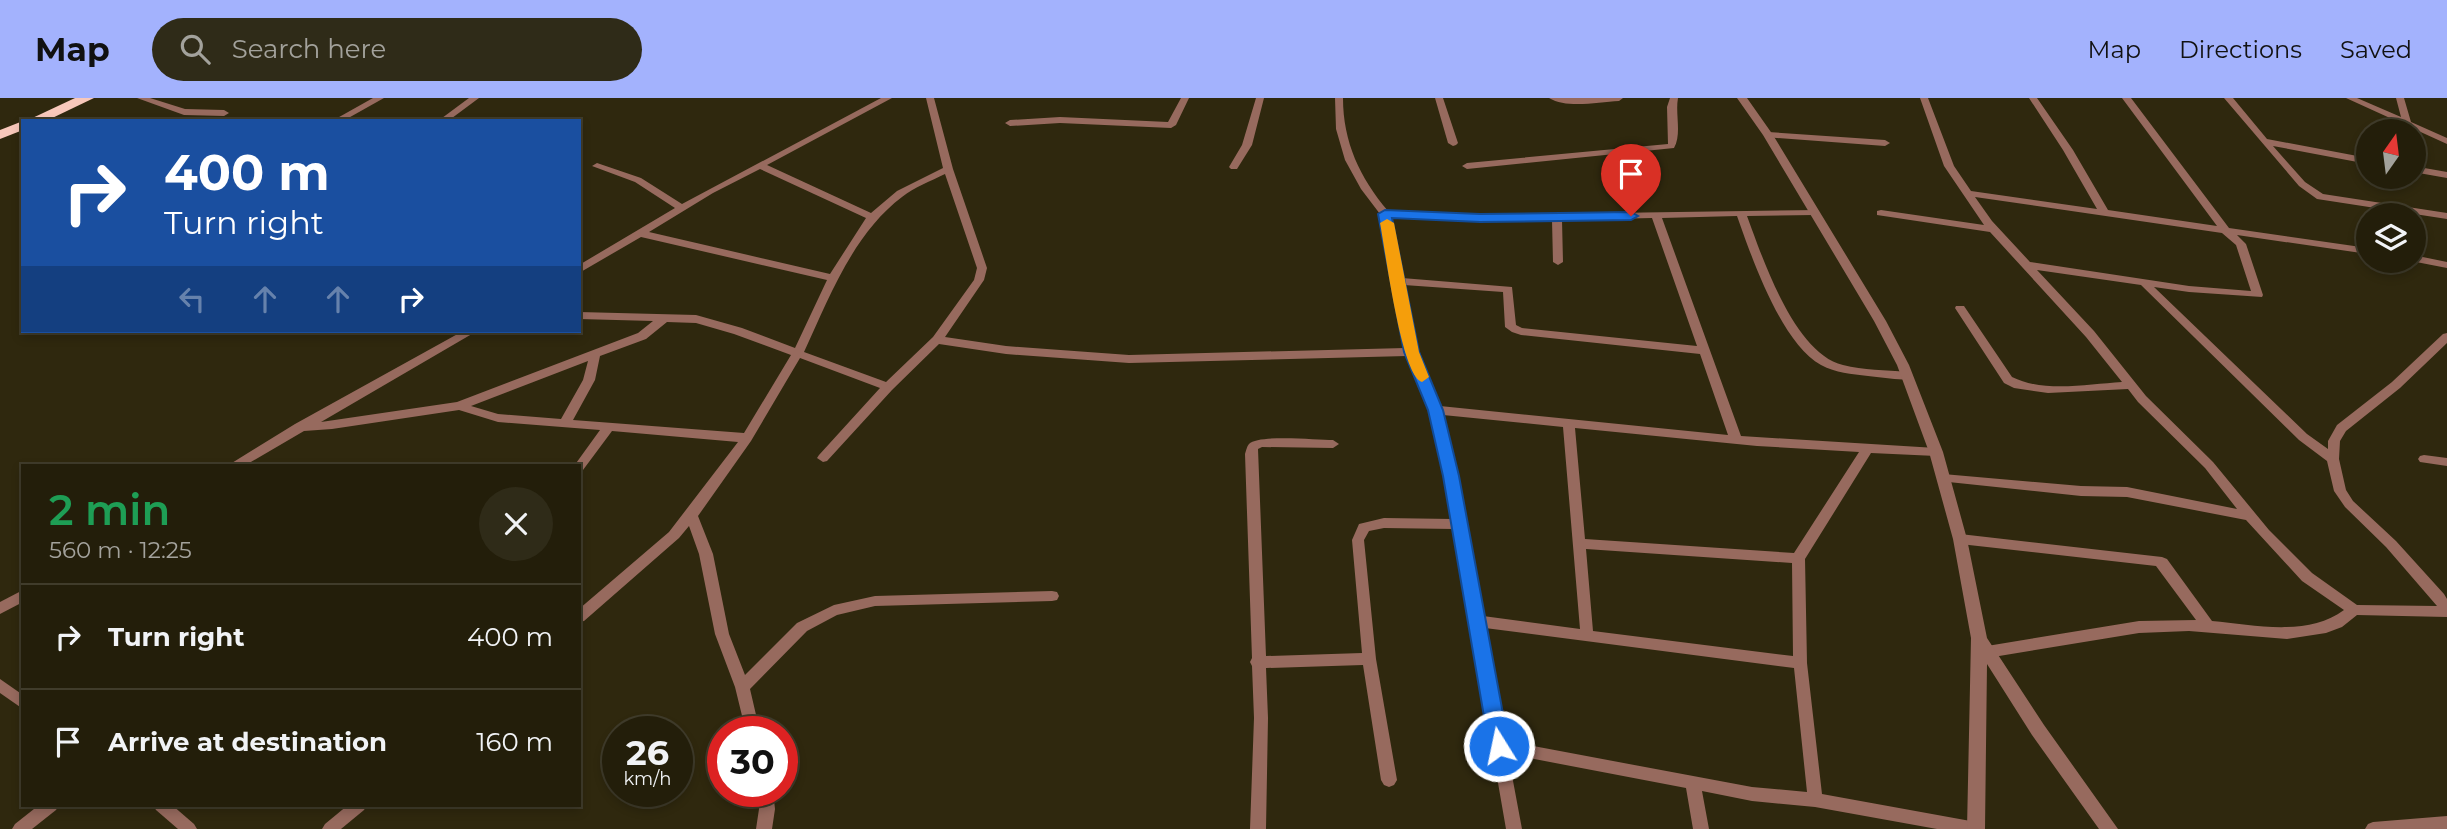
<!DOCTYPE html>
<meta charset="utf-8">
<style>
:root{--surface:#231e0a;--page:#2f2b18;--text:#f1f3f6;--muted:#a3a29c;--line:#403c2b;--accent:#a3b2fd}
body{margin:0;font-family:Montserrat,sans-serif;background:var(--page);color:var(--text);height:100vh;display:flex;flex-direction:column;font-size:26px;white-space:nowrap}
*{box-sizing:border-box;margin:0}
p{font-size:23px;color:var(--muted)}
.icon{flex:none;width:38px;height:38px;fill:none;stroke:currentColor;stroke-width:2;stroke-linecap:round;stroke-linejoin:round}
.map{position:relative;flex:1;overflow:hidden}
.panel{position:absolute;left:21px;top:366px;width:560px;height:343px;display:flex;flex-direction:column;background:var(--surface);border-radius:0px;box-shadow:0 4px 10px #0003,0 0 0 2px var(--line)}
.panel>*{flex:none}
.banner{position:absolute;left:21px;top:21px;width:560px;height:214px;border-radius:0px;box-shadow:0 4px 10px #0003,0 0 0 2px var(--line);background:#1a4fa0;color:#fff;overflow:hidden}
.needle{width:46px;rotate:14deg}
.controls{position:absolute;left:2356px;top:21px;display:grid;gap:14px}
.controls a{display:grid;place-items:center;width:70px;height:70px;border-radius:50%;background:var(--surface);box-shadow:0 4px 10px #0003,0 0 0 2px var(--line);font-size:35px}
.speed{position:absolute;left:602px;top:618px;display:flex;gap:14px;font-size:35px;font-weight:700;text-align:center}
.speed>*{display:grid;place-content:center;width:91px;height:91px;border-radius:50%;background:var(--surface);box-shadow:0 4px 10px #0003,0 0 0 2px var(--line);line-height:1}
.speed small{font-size:18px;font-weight:400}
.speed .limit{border:10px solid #d22;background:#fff;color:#111}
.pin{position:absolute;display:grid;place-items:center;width:60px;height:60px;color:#fff;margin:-72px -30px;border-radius:50% 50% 50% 0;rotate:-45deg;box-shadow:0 0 7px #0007}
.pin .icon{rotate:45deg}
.me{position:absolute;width:77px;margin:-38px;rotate:350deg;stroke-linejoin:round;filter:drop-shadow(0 0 5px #0008)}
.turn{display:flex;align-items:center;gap:24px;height:147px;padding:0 28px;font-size:32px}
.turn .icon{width:91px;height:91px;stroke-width:2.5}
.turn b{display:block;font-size:49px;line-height:60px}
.lanes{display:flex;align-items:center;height:66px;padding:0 28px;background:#0003;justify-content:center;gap:35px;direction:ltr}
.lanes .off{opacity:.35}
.round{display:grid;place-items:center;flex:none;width:74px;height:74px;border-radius:37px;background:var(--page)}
.head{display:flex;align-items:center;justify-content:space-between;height:119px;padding:0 28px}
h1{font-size:42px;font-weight:600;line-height:52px;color:#1e9e55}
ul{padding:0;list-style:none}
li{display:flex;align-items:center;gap:21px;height:105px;padding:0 28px;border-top:2px solid var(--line)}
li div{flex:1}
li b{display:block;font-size:26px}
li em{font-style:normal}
header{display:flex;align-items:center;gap:42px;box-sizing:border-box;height:98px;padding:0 35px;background:var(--accent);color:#111}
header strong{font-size:33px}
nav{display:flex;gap:38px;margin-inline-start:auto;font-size:24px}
.search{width:490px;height:63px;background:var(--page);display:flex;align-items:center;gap:18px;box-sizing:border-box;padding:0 24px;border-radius:38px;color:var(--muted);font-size:26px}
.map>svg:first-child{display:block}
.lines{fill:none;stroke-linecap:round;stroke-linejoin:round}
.minor{fill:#976a5e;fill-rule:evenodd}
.tertiary{fill:#976a5e;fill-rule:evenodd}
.trunk{fill:#f8c8bb;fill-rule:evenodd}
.route{fill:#1a73e8;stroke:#114b97;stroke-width:2}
.slow{fill:#f59e0b}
</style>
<header>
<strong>Map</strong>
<div class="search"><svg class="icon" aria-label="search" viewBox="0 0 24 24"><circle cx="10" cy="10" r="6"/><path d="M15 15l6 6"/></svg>Search here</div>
<nav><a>Map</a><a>Directions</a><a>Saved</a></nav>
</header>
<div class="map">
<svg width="2447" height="731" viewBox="0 0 2447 731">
<rect width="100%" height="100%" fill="#2f280e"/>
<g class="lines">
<g class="minor">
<polygon points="137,0 150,0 185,11 224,12 229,15 224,18 184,17"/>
<polygon points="373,0 384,0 343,23 332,23"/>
<polygon points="469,0 479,0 448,23 438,23"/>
<path d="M881 0H892L767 67 871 115 897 93 943 70 926 0H934L953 71 987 170 984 182 945 239 1006 248 1129 257 1405 250 1380 116 1361 91 1345 62 1336 31 1335 0H1343C1343 44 1360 80 1388 113L1480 117 1818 112V116L1814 117 1747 118C1763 161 1794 255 1843 267 1863 272 1886 272 1907 274L1911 275 1913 278 1911 281C1898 283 1882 279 1868 278 1851 276 1836 275 1821 267 1781 245 1752 160 1737 118L1662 120 1741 338 1936 350 1942 354 1936 358 1871 355 1805 461 1807 565 1822 696 1976 724 1981 726 1984 731H1937L1815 709 1752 703 1702 693 1709 731H1693L1686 690 1508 656 1522 731H1506L1454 431 1384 430 1369 433 1364 442 1376 561 1397 682 1394 687 1389 689 1384 687 1381 682 1363 567 1266 570 1268 620 1266 731H1250L1254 620 1252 568 1250 564 1252 560 1245 356C1246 353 1247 348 1249 346 1259 336 1317 342 1333 342L1339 346 1333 350 1262 349 1258 351 1266 558 1362 555 1352 442 1359 426 1384 420 1452 421 1430 312 1407 258 1129 265 1006 256 939 246 892 292 827 363 823 364 817 360 819 357 880 290 800 260 751 343 698 418 713 456 729 536 745 577 797 525 834 507 875 498 1052 493 1057 494 1059 498 1057 502 1052 503 875 508 837 517 807 533 750 591 760 634H746L735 589 715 536 699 456 689 428 679 440 584 523 579 524V511L669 434 738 344 612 333 583 372 579 373V368H574L600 332 498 324 459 312 332 331 304 333 244 368H227L295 326 463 233H477L321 324 457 304 638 235 653 223 579 221V214L696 217 742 230 795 250 827 182 641 139 579 175V167L675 110 635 84 592 68 597 65 641 80 682 106ZM760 71 866 120 830 176 649 134 713 95ZM945 76 977 170 974 182 933 239 886 284 804 254C829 200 853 136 902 99 914 89 931 83 945 76ZM1391 119 1480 123 1552 122 1553 164 1558 167 1563 164 1562 122 1652 120 1697 248 1522 230 1516 227 1512 189 1402 180ZM1404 187 1503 194 1505 229 1512 234 1521 237 1700 256 1728 337 1440 308 1417 254ZM667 224 696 225 734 236 791 257 744 335 573 322 595 282 600 258 646 241ZM588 263 583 282 561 321 498 316 471 308ZM1443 317 1563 329 1580 531 1483 518 1467 426ZM1575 330 1757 348 1859 354 1794 455 1585 441ZM1586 451 1792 465 1793 558 1593 533ZM1485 530 1794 570 1807 694 1752 689 1506 643Z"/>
<polygon points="1181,0 1189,0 1176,27 1171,30 1060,25 1010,28 1005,25 1010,22 1060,19 1168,24"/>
<polygon points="1256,0 1264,0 1252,47 1237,71 1231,71 1229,69 1242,47"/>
<polygon points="1435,0 1443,0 1458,45 1456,47 1453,48 1448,45"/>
<path d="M1549 0H1623L1619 3C1598 4 1567 11 1549 0Z"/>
<path d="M1670 0H1678C1675 16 1682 36 1674 50L1467 71 1462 68 1467 65 1668 46 1667 9Z"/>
<path d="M1920 0H1928L1954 68 1971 93 2097 111 2063 52 2029 0H2037L2073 52 2108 112 2217 128 2122 0H2131L2229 130 2368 150V156L2237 137 2246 146 2263 197 2262 199 2189 194 2154 189 2307 336 2328 351V343L2337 327 2392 284 2443 236 2447 235V245L2400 290 2346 333 2340 343 2339 361 2346 392 2353 403 2396 443 2444 496 2447 501V519L2357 517 2342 529 2326 535 2287 541 2189 533 2139 535 1987 560 1982 558 1980 554 1982 550 1987 548 2139 523 2196 522 2156 468 1960 446 1955 444 1954 441 1955 438 1960 436 2162 459 2167 461 2212 523C2254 527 2308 539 2344 512L2302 483 2246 422 2127 399 2081 398 1939 383 1937 380 1939 377 1943 376 2081 388 2127 389 2237 411 2205 370 2138 304 2128 291 2048 295 2014 290 2004 285 1955 210 1956 208H1964L2012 279C2044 295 2088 286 2122 284L2086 239 1990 134 1877 117V113L1881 112 1984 127 1944 68ZM1975 99 2222 135 2236 147 2251 193 2189 188 2030 164 1992 123ZM2037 172 2141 187 2299 342 2327 363 2334 393 2345 409 2386 449 2437 508 2357 507 2312 475 2269 432 2213 364 2146 298 2094 233Z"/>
<polygon points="2224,0 2233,0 2267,41 2368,60 2368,66 2273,48 2305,84 2323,96 2447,115 2447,121 2317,101 2299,88"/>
<polygon points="2346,0 2357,0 2401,19 2396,0 2404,0 2411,24 2447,40 2447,46"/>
<polygon points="1768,34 1885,42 1890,45 1885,48 1765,39 1765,35"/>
<polygon points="2413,68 2447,74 2447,80 2413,74"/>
<polygon points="2413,157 2447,164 2447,170 2411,163 2413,163"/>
<polygon points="2424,357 2447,360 2447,368 2420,364 2418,361 2420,358"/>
<polygon points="23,492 23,504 0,516 0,504"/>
<polygon points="0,581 23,597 23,611 0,595"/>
<polygon points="757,693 773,693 775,711 772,731 756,731 759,711"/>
<polygon points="39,707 59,707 56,712 32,731 12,731 15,726"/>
<polygon points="153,707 172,707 194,726 197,731 178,731 156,712"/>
<polygon points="348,707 367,707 364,712 341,731 322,731 325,726"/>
<polygon points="2447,718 2447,731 2365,731 2368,726 2373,724"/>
</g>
<polygon class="tertiary" points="1737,0 1747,0 1773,37 1886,223 1909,267 1943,354 1967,441 1987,540 2044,627 2118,731 2099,731 2032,637 1987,566 1985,731 1967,731 1971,540 1953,441 1929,354 1897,267 1874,223 1763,37"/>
<g class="trunk">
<polygon points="75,0 94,0 46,23 26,23"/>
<polygon points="23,23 23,32 0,41 0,32"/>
</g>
</g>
<polygon class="route" points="1385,112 1480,116 1631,114 1638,118 1631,122 1480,124 1392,120 1419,254 1443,312 1459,378 1509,648 1506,654 1499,656 1492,654 1489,648 1443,378 1428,312 1404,254 1378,116"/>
<path class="slow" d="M1387 121 1394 125 1419 254 1429 279 1422 284C1401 278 1385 150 1380 125Z"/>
</svg>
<div class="controls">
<a><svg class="needle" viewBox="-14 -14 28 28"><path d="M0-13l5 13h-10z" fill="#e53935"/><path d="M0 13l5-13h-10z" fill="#a3a29c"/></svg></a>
<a><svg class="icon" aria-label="layers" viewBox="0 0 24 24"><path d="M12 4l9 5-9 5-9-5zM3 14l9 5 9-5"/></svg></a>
</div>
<div class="speed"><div>26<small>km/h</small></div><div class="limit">30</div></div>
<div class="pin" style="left:1631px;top:118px;background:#d93025"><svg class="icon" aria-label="arrive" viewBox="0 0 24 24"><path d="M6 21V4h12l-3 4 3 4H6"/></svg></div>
<svg class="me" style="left:1499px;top:648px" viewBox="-20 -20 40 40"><circle r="17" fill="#1a73e8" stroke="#fff" stroke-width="3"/><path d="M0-11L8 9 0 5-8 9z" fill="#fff"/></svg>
<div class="banner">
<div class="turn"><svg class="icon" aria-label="right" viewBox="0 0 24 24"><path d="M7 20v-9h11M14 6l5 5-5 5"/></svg><div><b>400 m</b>Turn right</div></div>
<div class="lanes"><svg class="icon off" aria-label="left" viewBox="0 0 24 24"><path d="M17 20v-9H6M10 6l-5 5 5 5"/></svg><svg class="icon off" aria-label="ahead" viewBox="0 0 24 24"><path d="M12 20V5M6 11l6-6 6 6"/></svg><svg class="icon off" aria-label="ahead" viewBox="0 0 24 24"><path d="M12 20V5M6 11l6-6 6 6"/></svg><svg class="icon" aria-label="right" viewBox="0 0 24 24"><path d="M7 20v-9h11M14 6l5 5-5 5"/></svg></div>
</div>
<section class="panel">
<div class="head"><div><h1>2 min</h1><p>560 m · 12:25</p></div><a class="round"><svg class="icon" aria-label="close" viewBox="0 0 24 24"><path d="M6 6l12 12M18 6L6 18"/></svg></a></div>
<ul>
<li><svg class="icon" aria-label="right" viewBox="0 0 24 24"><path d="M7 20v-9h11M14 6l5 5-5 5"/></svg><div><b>Turn right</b></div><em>400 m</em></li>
<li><svg class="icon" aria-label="arrive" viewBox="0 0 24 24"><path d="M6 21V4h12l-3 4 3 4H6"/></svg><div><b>Arrive at destination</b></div><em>160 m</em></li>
</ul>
</section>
</div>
